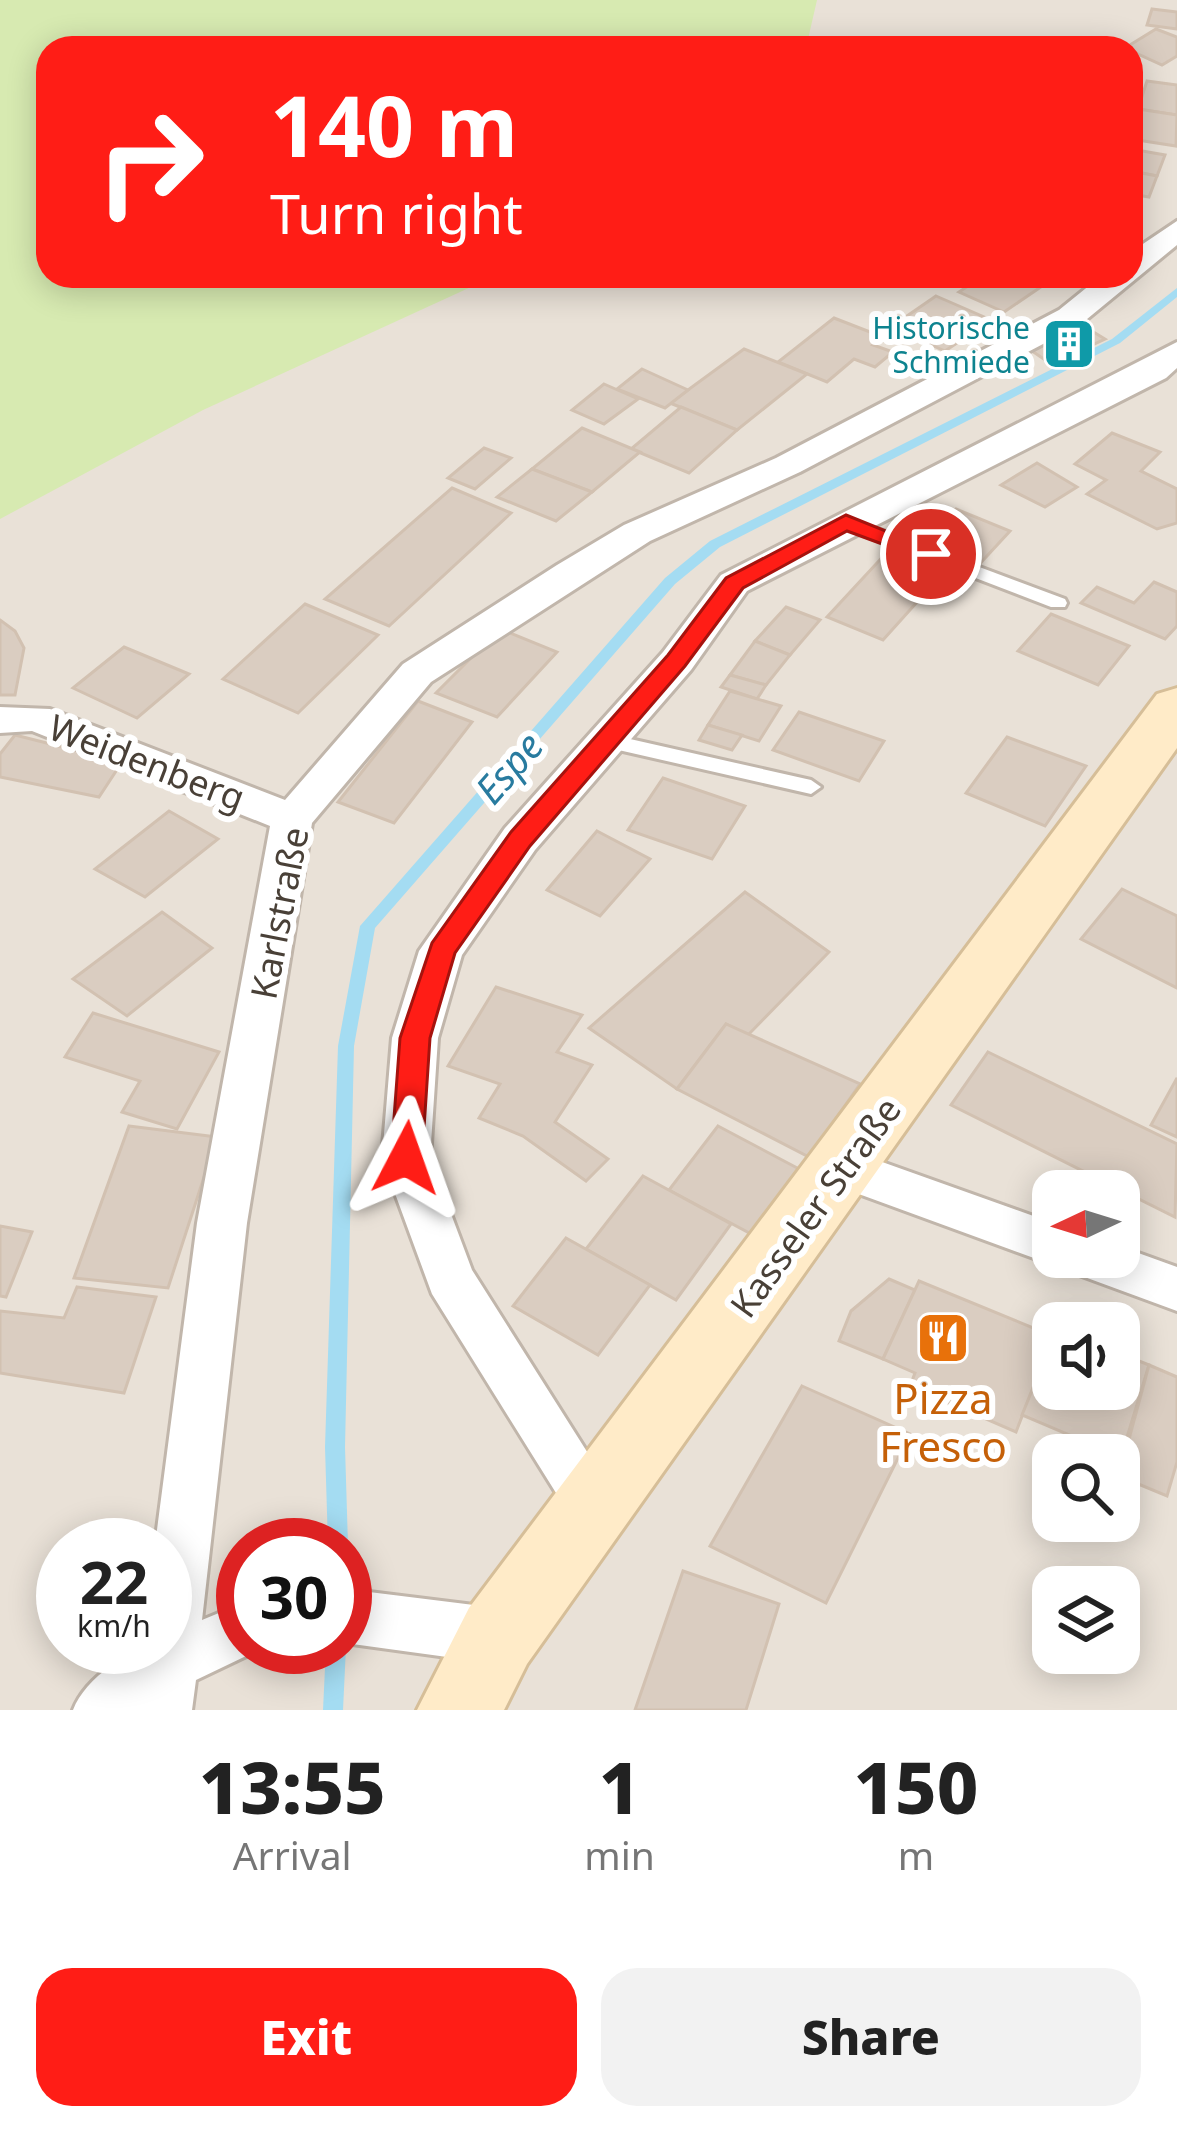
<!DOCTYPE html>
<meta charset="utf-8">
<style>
:root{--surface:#fff;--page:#f2f2f2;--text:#222;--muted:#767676;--accent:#ff1d16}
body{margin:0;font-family:"Noto Sans",sans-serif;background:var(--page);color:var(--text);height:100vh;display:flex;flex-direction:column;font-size:45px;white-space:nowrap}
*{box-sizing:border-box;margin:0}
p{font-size:39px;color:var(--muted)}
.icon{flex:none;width:66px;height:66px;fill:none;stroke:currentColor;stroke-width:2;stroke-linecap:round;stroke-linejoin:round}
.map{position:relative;height:1710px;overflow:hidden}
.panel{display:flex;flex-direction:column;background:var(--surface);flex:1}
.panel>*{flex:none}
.hud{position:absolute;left:36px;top:36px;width:1107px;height:252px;border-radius:36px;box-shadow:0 6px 30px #0003;background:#ff1d16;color:#fff;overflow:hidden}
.needle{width:78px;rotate:266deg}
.buttons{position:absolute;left:1032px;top:1170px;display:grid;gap:24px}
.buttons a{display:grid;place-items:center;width:108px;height:108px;border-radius:24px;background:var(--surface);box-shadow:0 6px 30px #0003;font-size:60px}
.speed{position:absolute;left:36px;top:1518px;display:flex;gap:24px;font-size:60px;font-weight:700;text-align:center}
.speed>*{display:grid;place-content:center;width:156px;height:156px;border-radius:50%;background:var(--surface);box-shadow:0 6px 30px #0003;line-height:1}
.speed small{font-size:30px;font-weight:400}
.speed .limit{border:18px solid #d22;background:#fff;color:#111}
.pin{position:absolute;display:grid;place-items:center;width:102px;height:102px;color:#fff;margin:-51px;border:6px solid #fff;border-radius:50%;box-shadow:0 3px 12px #0007}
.me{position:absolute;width:132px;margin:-66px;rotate:4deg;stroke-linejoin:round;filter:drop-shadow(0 0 9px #0008)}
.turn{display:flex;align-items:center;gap:42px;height:252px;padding:0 36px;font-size:54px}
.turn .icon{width:156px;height:156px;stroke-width:2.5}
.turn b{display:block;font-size:84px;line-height:102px}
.eta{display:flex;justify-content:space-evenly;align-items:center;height:204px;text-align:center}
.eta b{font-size:72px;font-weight:800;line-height:84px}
.cta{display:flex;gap:24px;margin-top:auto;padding:24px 36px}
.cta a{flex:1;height:138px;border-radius:36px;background:var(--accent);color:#fff;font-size:48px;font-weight:800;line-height:138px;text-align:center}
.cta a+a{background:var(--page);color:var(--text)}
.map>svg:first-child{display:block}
.residential{fill:#e9e1d7;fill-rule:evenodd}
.green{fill:#d7eab1}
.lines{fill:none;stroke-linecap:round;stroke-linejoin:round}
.stream{fill:#a4dcf2;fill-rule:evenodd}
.building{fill:#dacdc1;stroke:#d2c1b1;stroke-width:3}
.lane-casing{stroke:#c1b6ab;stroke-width:6}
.street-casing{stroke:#c1b6ab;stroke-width:6}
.secondary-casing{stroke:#d6be98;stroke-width:6}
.lane{fill:#fff;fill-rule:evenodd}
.street{fill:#fff;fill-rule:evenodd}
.secondary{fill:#ffebc8;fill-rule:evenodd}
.route{fill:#ff1d16;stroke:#a6130e;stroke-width:3}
.labels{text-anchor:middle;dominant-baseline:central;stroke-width:12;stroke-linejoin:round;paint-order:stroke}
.far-culture-label{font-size:30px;fill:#0d838f;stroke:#fff;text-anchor:end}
.street-label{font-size:36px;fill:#494037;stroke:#fff}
.water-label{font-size:39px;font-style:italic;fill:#287b9f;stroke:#fff}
.near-food-label{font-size:42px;fill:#c56008;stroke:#fff}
</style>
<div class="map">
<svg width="1177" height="1710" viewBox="0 0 1177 1710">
<rect width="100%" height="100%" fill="#f5f0e9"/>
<path class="residential" d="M0 0H1177V1710H0ZM48 48H1131V276H48ZM1053 1191H1119V1257H1053ZM1053 1323H1119V1389H1053ZM1053 1455H1119V1521H1053ZM63 1545H165V1647H63ZM243 1545H345V1647H243ZM1053 1587H1119V1653H1053Z"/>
<polygon class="green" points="0,0 817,0 806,48 48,48 48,276 495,276 203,410 0,519"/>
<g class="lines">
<g class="stream">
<polygon points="1177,288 1177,297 1120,343 720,547 675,584 375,928 354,1046 345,1447 348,1545 345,1552 345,1545 328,1545 325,1447 338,1046 360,926 665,578 710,541 1112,339"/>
<polygon points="345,1644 346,1647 343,1710 323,1710 326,1647 345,1647"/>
</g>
</g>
<g class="building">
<polygon points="1152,9 1177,12 1177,29 1147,25"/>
<polygon points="1156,29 1177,37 1177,56 1162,65 1125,48"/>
<polygon points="1147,81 1177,85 1177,115 1138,109"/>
<polygon points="1138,109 1177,115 1176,146 1131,139"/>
<polygon points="1131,149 1165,155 1157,176 1131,171"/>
<polygon points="1131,171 1157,176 1149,197 1131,194"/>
<polygon points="983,276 1042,276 1051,280 1004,312 959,292"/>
<polygon points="936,296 991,320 945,351 891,327"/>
<polygon points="834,318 883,337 873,345 893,352 875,367 854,359 827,382 778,362"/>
<polygon points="1082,325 1105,339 1051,364 1032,351"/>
<polygon points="744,349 807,374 737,430 670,403"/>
<polygon points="642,369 688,390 665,408 617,389"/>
<polygon points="604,384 638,399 604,424 572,410"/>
<polygon points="681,407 737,430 689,473 631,449"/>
<polygon points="582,428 640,452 592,492 532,469"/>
<polygon points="1112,433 1160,452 1141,471 1177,489 1177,523 1157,529 1087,494 1106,480 1075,464"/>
<polygon points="484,448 511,458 475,489 448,478"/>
<polygon points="1037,463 1077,487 1045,507 1001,485"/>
<polygon points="532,469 592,492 556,521 497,497"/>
<polygon points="452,488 511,513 389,626 325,599"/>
<polygon points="956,509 1010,531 975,569 919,546"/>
<polygon points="889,550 944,572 883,640 827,617"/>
<polygon points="1154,582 1177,592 1177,626 1165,639 1081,603 1097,587 1134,603"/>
<polygon points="305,604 378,635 298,713 223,679"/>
<polygon points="786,607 820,620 790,655 755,641"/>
<polygon points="1051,614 1129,646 1098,685 1018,651"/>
<polygon points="0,620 15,631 24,648 15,695 0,695"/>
<polygon points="500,629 557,652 497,717 436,693"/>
<polygon points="755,641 790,655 766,685 730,675"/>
<polygon points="124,647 189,674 137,718 73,688"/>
<polygon points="730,675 766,685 757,699 721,687"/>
<polygon points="730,691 781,706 759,741 708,725"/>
<polygon points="418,701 472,722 394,823 338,802"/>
<polygon points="799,712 884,741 859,781 773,750"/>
<polygon points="708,725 742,735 732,750 699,740"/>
<polygon points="15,735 122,762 99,797 0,777 0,754"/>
<polygon points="1007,737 1086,766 1045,826 966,793"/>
<polygon points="663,778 745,806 712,859 628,830"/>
<polygon points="169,811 218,839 145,897 95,869"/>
<polygon points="597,831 650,859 600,916 547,890"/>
<polygon points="1122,889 1177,916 1177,988 1081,939"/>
<polygon points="745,892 829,952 748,1035 726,1024 677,1089 589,1028"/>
<polygon points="162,912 212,948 127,1016 73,979"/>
<polygon points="496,987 582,1015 557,1052 592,1065 555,1122 608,1159 586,1181 523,1136 479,1118 500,1084 448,1066"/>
<polygon points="93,1013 219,1052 177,1129 122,1112 140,1081 65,1057"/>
<polygon points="726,1024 860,1084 809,1157 677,1089"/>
<polygon points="988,1052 1177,1144 1175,1217 951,1105"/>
<polygon points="1177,1078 1177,1137 1151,1125"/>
<polygon points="129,1126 217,1137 168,1288 74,1278"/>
<polygon points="718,1126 801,1170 755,1236 669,1190"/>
<polygon points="643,1176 731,1224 676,1300 586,1249"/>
<polygon points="0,1226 32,1232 6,1297 0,1296"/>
<polygon points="566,1238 650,1285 598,1355 513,1306"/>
<polygon points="889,1279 915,1290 883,1359 839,1341 851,1311"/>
<polygon points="919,1281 1053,1336 1016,1432 910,1386 915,1373 883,1359"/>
<polygon points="77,1287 156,1297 124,1393 0,1373 0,1311 64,1318"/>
<polygon points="1053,1339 1053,1389 1119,1389 1119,1353 1149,1365 1121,1457 1022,1415"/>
<polygon points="1149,1365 1177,1377 1177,1462 1167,1496 1119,1476"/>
<polygon points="802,1386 910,1434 826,1603 710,1546"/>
<polygon points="683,1571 779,1604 746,1710 635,1710"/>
</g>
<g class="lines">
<g class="lane-casing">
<g id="lane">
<polygon points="846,517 1065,599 1067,603 1065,607 1051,607 840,526 837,522"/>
<polygon points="608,734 811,780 821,787 811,794 601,746 598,741 601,736"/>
</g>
</g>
<g class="street-casing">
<g id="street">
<path d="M1177 221V245L1081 324 800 472 650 541 431 682 312 823 247 1223 202 1620 243 1603V1647H265L196 1680 192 1710H73C86 1677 130 1647 165 1647V1545H155L197 1223 270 826 32 731 0 733V707L50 709 285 800 403 664 557 565 624 525 776 458 1059 310 1101 276H1131V252Z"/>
<polygon points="1177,342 1177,368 1166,378 747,591 691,670 535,850 462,955 438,1038 430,1158 472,1270 622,1507 614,1525 595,1532 576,1525 432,1294 382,1158 392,1038 419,951 505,828 663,652 721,575"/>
<polygon points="843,1148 1053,1223 1053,1257 1119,1257 1119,1246 1177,1267 1177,1311 1071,1272 1066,1260 1053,1265 826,1182 819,1168 826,1154"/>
<polygon points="345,1589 498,1608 518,1616 527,1636 518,1656 498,1664 345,1643"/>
</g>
</g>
<g class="secondary-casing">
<polygon id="secondary" points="1177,688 1177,748 527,1664 504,1710 417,1710 469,1608 1157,694"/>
</g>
<use href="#lane" class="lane"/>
<use href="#street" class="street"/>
<use href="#secondary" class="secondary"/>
</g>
<polygon class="route" points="846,515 943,554 931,562 847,531 743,588 685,666 530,846 455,953 430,1038 422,1158 417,1167 396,1167 391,1158 400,1038 432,943 511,832 668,655 726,578"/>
<defs>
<g id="building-square" transform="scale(2.7)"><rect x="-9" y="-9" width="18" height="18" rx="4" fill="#0f9aa8" stroke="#fff"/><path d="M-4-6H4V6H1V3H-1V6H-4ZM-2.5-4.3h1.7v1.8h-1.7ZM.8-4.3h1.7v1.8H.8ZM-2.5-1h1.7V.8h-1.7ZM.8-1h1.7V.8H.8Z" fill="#fff"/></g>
<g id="restaurant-square" transform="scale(2.7)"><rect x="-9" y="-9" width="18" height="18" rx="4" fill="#e8710a" stroke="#fff"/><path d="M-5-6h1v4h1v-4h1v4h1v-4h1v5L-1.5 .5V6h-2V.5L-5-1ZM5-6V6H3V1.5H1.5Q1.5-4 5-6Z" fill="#fff"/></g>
</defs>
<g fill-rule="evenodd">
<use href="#building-square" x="1069" y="344"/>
<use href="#restaurant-square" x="943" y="1338"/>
</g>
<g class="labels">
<g class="far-culture-label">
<text x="1030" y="327">Historische<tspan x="1030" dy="34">Schmiede</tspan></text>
</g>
<g class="street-label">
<text transform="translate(147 762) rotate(21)">Weidenberg</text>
<text transform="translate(279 913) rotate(-79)">Karlstraße</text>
<text transform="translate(815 1207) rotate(-54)">Kasseler Straße</text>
</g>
<g class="water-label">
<text transform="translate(508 767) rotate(-49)">Espe</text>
</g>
<g class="near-food-label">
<text x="943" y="1397">Pizza<tspan x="943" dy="48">Fresco</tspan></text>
</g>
</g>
</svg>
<div class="buttons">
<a><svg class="needle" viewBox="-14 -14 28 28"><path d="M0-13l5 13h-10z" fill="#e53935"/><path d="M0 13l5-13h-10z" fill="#767676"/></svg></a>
<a><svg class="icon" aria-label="sound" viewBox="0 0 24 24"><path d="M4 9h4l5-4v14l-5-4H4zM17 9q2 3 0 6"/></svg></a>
<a><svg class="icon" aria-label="search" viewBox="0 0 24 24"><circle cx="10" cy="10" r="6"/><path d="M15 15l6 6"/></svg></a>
<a><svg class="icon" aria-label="layers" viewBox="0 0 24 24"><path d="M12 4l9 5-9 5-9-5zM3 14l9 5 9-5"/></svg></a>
</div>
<div class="speed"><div>22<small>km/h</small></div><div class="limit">30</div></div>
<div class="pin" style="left:931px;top:554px;background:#d93025"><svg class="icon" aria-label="arrive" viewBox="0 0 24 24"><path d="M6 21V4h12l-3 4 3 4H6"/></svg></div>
<svg class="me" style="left:406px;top:1158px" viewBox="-20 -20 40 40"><path d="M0-17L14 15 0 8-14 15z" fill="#ff1d16" stroke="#fff" stroke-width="4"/></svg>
<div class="hud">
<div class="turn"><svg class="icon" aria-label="right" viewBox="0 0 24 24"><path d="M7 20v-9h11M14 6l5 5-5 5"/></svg><div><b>140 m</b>Turn right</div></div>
</div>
</div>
<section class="panel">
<div class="eta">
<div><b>13:55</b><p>Arrival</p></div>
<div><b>1</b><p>min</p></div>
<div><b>150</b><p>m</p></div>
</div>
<div class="cta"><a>Exit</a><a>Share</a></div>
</section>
